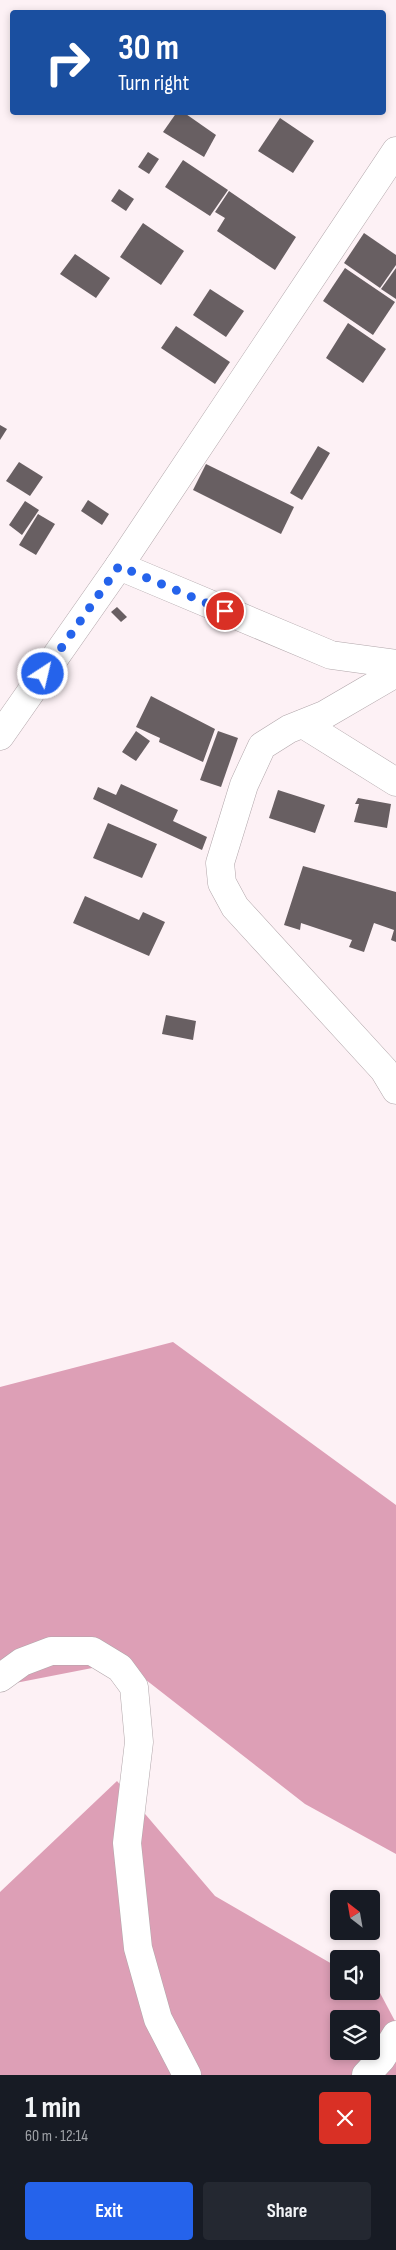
<!DOCTYPE html>
<meta charset="utf-8">
<style>
:root{--surface:#171b24;--page:#242831;--text:#f1f3f6;--muted:#9ea1a6;--accent:#2563eb}
body{margin:0;font-family:"Sofia Sans Condensed",sans-serif;background:var(--page);color:var(--text);height:100vh;display:flex;flex-direction:column;font-size:19px;white-space:nowrap}
*{box-sizing:border-box;margin:0}
p{font-size:16px;color:var(--muted)}
.icon{flex:none;width:28px;height:28px;fill:none;stroke:currentColor;stroke-width:2;stroke-linecap:round;stroke-linejoin:round}
.map{position:relative;height:2075px;overflow:hidden}
.drawer{display:flex;flex-direction:column;background:var(--surface);flex:1}
.drawer>*{flex:none}
.hud{position:absolute;left:10px;top:10px;width:376px;height:105px;border-radius:5px;box-shadow:0 2px 8px #0003;background:#1a4fa0;color:#fff;overflow:hidden}
.needle{width:32px;rotate:329deg}
.tools{position:absolute;left:330px;top:1890px;display:grid;gap:10px}
.tools a{display:grid;place-items:center;width:50px;height:50px;border-radius:5px;background:var(--surface);box-shadow:0 2px 8px #0003;font-size:25px}
.pin{position:absolute;display:grid;place-items:center;width:42px;height:42px;color:#fff;margin:-21px;border:2px solid #fff;border-radius:50%;box-shadow:0 1px 5px #0007}
.me{position:absolute;width:55px;margin:-28px;rotate:35deg;stroke-linejoin:round;filter:drop-shadow(0 0 4px #0008)}
.turn{display:flex;align-items:center;gap:18px;height:105px;padding:0 25px;font-size:22px}
.turn .icon{width:65px;height:65px;stroke-width:2.5}
.turn b{display:block;font-size:35px;line-height:42px}
.round{display:grid;place-items:center;flex:none;width:52px;height:52px;border-radius:5px;background:var(--page)}
.headline{display:flex;align-items:center;justify-content:space-between;height:85px;padding:0 25px}
h1{font-size:30px;font-weight:700;line-height:38px}
.button{display:flex;gap:10px;margin-top:auto;padding:10px 25px}
.button a{flex:1;height:58px;border-radius:5px;background:var(--accent);color:#fff;font-size:20px;font-weight:700;line-height:58px;text-align:center}
.button a+a{background:var(--page);color:var(--text)}
.map>svg:first-child{display:block}
.forest{fill:#dd9fb6;fill-rule:evenodd}
.building{fill:#685f62}
.lines{fill:none;stroke-linecap:round;stroke-linejoin:round}
.street-casing{stroke:#b1a6aa;stroke-width:29}
.street{stroke:#fff;stroke-width:28}
.route{stroke:#2563eb;stroke-width:9;stroke-dasharray:0 16.2}
</style>
<div class="map">
<svg width="396" height="2075" viewBox="0 0 396 2075">
<rect width="100%" height="100%" fill="#fdf1f5"/>
<g class="forest">
<polygon points="173,1342 396,1505 396,1854 305,1804 123,1662 0,1686 0,1387"/>
<path d="M117 1781 215 1896 339 1968V1991H371V1987L379 1991 396 2023V2075H0V1892ZM339 2019H371V2051H339Z"/>
</g>
<g class="building">
<polygon points="177,112 183,112 216,135 204,157 163,132"/>
<polygon points="280,118 314,141 293,173 258,151"/>
<polygon points="148,152 159,159 149,174 138,167"/>
<polygon points="183,160 228,190 210,216 165,187"/>
<polygon points="119,189 134,199 126,211 111,201"/>
<polygon points="229,191 296,237 275,270 217,231 225,218 215,212"/>
<polygon points="143,223 184,251 161,285 120,257"/>
<polygon points="364,233 396,255 396,265 380,288 344,263"/>
<polygon points="75,254 110,278 96,298 60,274"/>
<polygon points="345,268 395,302 373,335 323,301"/>
<polygon points="396,268 396,299 381,289"/>
<polygon points="210,289 244,311 226,337 193,315"/>
<polygon points="348,323 386,349 363,383 326,358"/>
<polygon points="176,326 230,362 215,384 161,348"/>
<polygon points="0,425 7,429 0,440"/>
<polygon points="318,446 330,453 302,500 290,493"/>
<polygon points="19,462 43,477 30,496 6,481"/>
<polygon points="206,464 294,507 281,534 193,490"/>
<polygon points="88,500 109,514 102,525 81,511"/>
<polygon points="25,501 39,510 22,535 9,525"/>
<polygon points="38,514 55,524 36,555 19,545"/>
<polygon points="117,607 127,617 121,622 111,612"/>
<polygon points="151,696 215,729 203,762 159,742 160,738 136,727"/>
<polygon points="136,731 150,741 136,761 122,752"/>
<polygon points="218,731 238,738 221,787 200,780"/>
<polygon points="121,784 178,810 173,821 207,837 202,850 93,799 98,787 116,795"/>
<polygon points="278,790 325,805 315,833 269,818"/>
<polygon points="358,798 391,804 387,828 354,822 359,804 355,804"/>
<polygon points="108,823 157,844 142,878 93,858"/>
<polygon points="303,866 396,892 396,942 391,940 394,930 374,923 364,952 349,947 352,940 301,923 300,930 284,925"/>
<polygon points="85,896 139,920 143,912 165,922 149,956 73,923"/>
<polygon points="166,1015 196,1021 193,1040 162,1034"/>
</g>
<g class="lines">
<g class="street-casing">
<g id="street">
<polyline points="396,151 119,566 331,655 396,664"/>
<polyline points="396,673 324,715 289,729 262,746 244,785 220,863 222,883 235,907 384,1070 396,1090"/>
<polyline points="303,724 396,782"/>
<polyline points="0,736 119,566"/>
<polyline points="0,1678 22,1662 51,1651 92,1651 120,1668 134,1687 139,1742 127,1843 138,1948 158,2019 187,2075"/>
<polyline points="366,2075 381,2059 396,2035"/>
</g>
</g>
<use href="#street" class="street"/>
</g>
<g class="lines">
<polyline class="route" points="43,674 119,566 225,611"/>
</g>
</svg>
<div class="tools">
<a><svg class="needle" viewBox="-14 -14 28 28"><path d="M0-13l5 13h-10z" fill="#e53935"/><path d="M0 13l5-13h-10z" fill="#9ea1a6"/></svg></a>
<a><svg class="icon" aria-label="sound" viewBox="0 0 24 24"><path d="M4 9h4l5-4v14l-5-4H4zM17 9q2 3 0 6"/></svg></a>
<a><svg class="icon" aria-label="layers" viewBox="0 0 24 24"><path d="M12 4l9 5-9 5-9-5zM3 14l9 5 9-5"/></svg></a>
</div>
<div class="pin" style="left:225px;top:611px;background:#d93025"><svg class="icon" aria-label="arrive" viewBox="0 0 24 24"><path d="M6 21V4h12l-3 4 3 4H6"/></svg></div>
<svg class="me" style="left:43px;top:674px" viewBox="-20 -20 40 40"><circle r="17" fill="#2563eb" stroke="#fff" stroke-width="3"/><path d="M0-11L8 9 0 5-8 9z" fill="#fff"/></svg>
<div class="hud">
<div class="turn"><svg class="icon" aria-label="right" viewBox="0 0 24 24"><path d="M7 20v-9h11M14 6l5 5-5 5"/></svg><div><b>30 m</b>Turn right</div></div>
</div>
</div>
<section class="drawer">
<div class="headline"><div><h1>1 min</h1><p>60 m · 12:14</p></div><a class="round" style="background:#d93025;color:#fff"><svg class="icon" aria-label="close" viewBox="0 0 24 24"><path d="M6 6l12 12M18 6L6 18"/></svg></a></div>
<div class="button"><a>Exit</a><a>Share</a></div>
</section>
